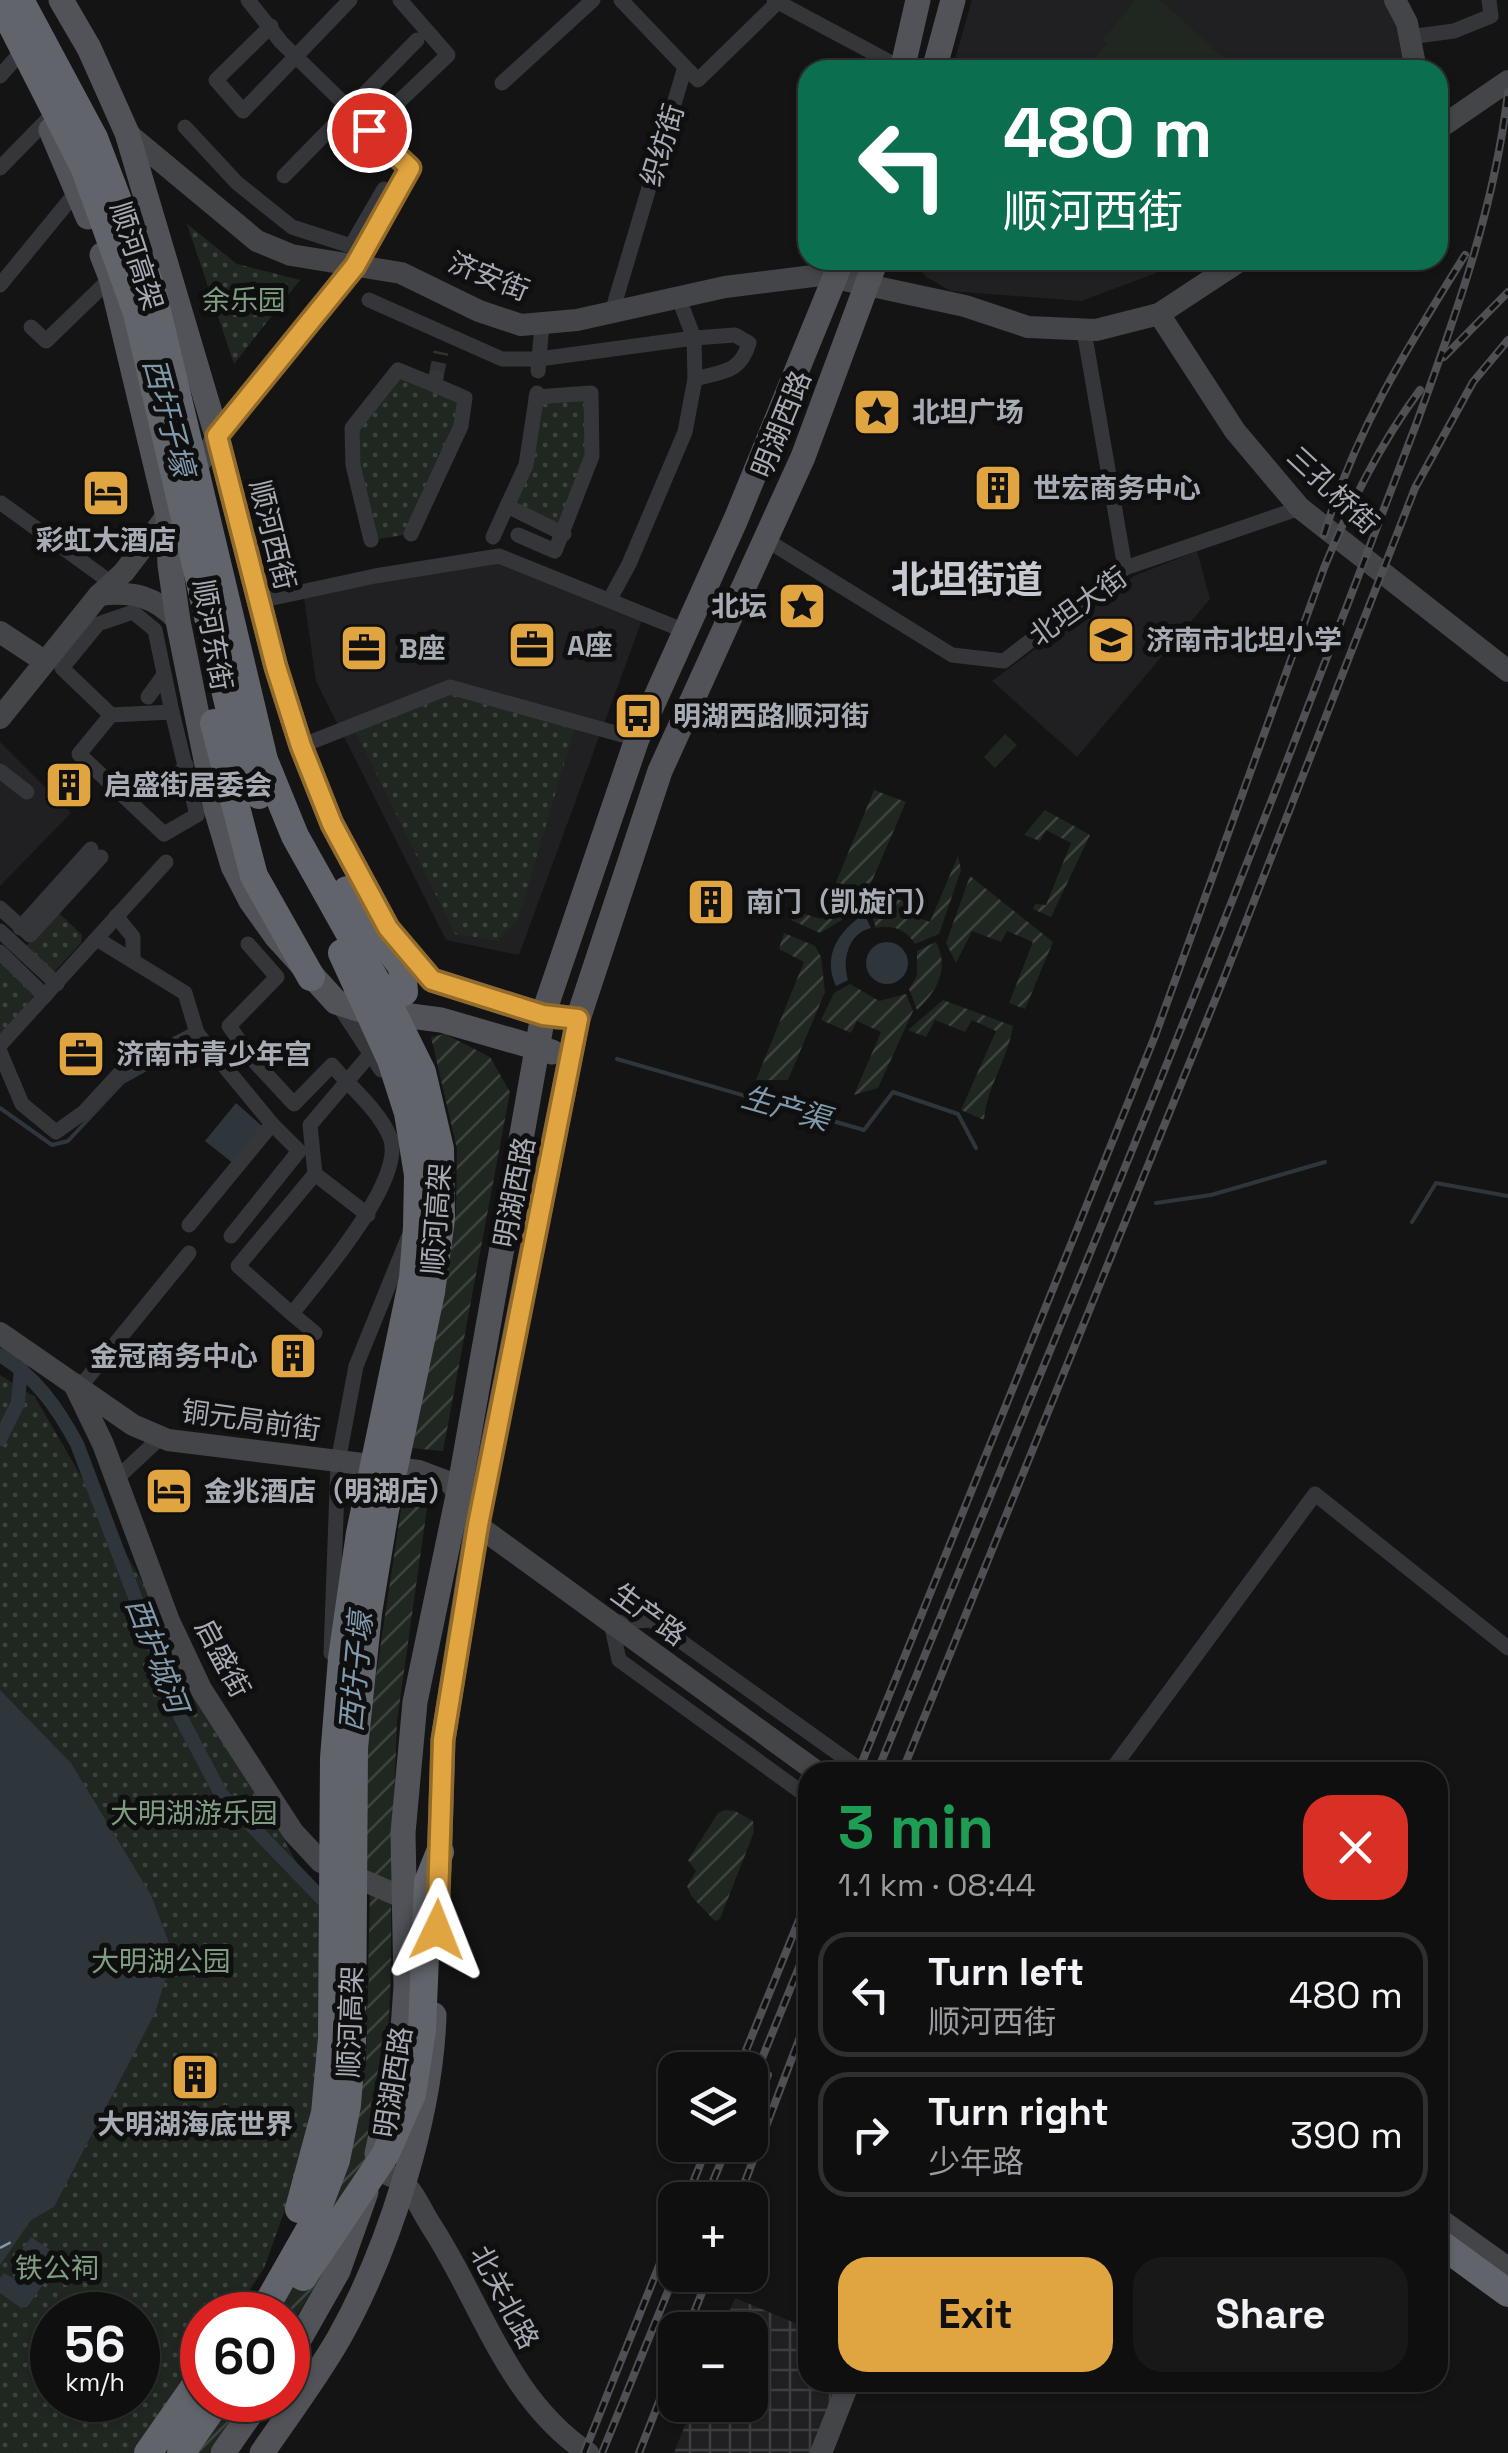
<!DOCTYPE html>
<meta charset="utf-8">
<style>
:root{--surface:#0f0f10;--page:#181819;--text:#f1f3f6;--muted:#9b9c9f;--line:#2f2f30;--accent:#e0a440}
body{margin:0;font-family:"Space Grotesk","Noto Sans SC",sans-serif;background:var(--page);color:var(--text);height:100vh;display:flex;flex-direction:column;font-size:38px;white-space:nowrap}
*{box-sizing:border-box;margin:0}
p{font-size:32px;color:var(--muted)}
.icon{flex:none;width:55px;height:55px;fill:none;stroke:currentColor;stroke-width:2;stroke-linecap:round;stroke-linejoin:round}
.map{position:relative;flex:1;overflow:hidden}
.panel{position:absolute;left:798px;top:1762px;width:650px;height:630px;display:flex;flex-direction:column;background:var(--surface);border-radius:30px;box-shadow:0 2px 8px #0004,0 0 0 2px var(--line)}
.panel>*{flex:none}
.banner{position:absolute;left:798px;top:60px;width:650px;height:210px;border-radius:30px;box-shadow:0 2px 8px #0004,0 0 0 2px var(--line);background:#0b6e4f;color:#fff;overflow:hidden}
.tools{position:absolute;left:658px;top:2052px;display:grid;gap:20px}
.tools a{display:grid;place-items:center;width:110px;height:110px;border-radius:20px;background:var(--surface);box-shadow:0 2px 8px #0004,0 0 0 2px var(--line);font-size:50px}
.speed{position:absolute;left:30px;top:2292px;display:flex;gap:20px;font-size:50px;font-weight:700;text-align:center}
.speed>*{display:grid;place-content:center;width:130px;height:130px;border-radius:50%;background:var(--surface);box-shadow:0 2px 8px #0004,0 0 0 2px var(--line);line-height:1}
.speed small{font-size:25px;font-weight:400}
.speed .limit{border:15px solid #d22;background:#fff;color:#111}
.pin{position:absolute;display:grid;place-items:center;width:85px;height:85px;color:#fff;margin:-42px;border:5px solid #fff;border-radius:50%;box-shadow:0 2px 10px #0007}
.me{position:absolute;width:110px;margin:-55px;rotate:2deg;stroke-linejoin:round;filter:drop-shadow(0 0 8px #0008)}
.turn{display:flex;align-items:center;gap:35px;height:210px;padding:0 40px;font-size:45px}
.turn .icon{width:130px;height:130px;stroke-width:2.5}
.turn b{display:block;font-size:70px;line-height:85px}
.round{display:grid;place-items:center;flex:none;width:105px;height:105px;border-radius:30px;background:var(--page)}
.overview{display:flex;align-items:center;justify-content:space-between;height:170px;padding:0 40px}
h1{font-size:60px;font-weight:700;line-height:75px;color:#1e9e55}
.primary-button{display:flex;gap:20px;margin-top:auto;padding:20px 40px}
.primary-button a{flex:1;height:115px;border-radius:30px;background:var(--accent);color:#111;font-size:40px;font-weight:700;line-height:115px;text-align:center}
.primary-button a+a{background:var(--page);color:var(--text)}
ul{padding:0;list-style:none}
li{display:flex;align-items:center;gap:30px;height:125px;margin:0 20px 15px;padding:0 20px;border:5px solid var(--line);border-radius:30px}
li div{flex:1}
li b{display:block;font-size:38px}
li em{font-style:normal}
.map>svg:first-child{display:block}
.built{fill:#202022}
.industrial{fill:url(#industrial-grid)}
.grass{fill:url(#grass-dots);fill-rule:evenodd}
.garden{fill:url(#garden-furrows)}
.pitch{fill:#202721}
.water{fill:#2e363c}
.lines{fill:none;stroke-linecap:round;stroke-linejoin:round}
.stream{stroke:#2e363c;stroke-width:4}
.canal{stroke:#2e363c;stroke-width:14}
.ferry{stroke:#809aac;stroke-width:2.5;stroke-dasharray:12 10;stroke-linecap:butt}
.street-tunnel{stroke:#313235;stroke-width:15;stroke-dasharray:15 8;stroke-linecap:butt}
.street{stroke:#35363a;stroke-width:15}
.secondary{stroke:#434549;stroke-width:22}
.primary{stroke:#515358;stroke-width:25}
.highway{stroke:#61646a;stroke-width:28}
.rail-casing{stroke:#4e5054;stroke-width:8}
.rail{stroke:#0f0f10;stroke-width:4;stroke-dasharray:11;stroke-linecap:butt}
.highway-bridge{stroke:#61646a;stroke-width:28}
.route-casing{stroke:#926b2a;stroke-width:25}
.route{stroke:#e0a440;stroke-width:18}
.labels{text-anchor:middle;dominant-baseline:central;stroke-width:10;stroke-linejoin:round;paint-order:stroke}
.street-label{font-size:28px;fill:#a6abb4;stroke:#0f0f10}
.park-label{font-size:28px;fill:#7f9d80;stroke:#0f0f10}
.poi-label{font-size:28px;font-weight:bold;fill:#a6abb4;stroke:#0f0f10;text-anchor:start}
.water-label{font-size:30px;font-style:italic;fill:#809aac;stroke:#0f0f10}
.district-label{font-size:38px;font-weight:bold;fill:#c7cad1;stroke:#0f0f10}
</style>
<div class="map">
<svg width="1508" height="2453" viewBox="0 0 1508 2453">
<defs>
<pattern id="industrial-grid" width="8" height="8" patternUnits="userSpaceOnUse" patternTransform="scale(2.5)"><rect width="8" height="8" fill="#202022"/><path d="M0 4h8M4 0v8" fill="none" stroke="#3d3e40"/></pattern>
<pattern id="grass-dots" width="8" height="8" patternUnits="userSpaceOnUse" patternTransform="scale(2.5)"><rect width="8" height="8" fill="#202721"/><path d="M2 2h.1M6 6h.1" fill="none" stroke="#3d443f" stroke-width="1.8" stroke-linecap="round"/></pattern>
<pattern id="garden-furrows" width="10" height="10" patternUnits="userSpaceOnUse" patternTransform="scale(2.5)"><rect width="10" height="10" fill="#202721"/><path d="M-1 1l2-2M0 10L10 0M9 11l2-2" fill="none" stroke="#3d443f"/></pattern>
</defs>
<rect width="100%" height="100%" fill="#141415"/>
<g class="built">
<polygon points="972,0 1389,0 1413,70 952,70"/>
<polygon points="914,260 1177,260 1154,274 1081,301 951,291 926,277"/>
<polygon points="1197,551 1210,599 1077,757 992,681 1134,576"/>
<polygon points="499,556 645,612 519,955 446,940 316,681 303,590"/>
<polygon points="0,742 71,813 0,886"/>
</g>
<polygon class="industrial" points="735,2298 807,2328 808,2382 838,2383 812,2453 674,2453 693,2405 750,2405 750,2330 722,2330"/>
<g class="grass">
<polygon points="187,224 237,264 300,280 234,364"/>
<polygon points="398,370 465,398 411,534 371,540 352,428"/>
<polygon points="591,393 592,456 564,534 507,506 536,404"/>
<polygon points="450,687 577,720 518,920 498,941 455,934 352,724"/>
<polygon points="59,913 82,935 81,943 54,972 26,946"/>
<polygon points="0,961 34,995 0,1040"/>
<path d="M0 1375 35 1397 208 1695 324 1915V2018L309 2143 264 2268 233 2315H202V2359L138 2453H0ZM52 2315H138V2400H52Z"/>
</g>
<g class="garden">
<polygon points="874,790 906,802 865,897 844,919 820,933 791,920 795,911 821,919"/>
<polygon points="1045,810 1090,835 1051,917 1033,909 1035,904 1046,905 1071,843 1046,830 1040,841 1024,835"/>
<path d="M958 856 961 870 939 934 915 944C907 930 891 924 876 928L871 913 880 892 910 904 906 913 930 922Z"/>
<polygon points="970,876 1053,942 1025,1009 1009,1003 1033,942 1007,931 1001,942 972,931 956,963 946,943"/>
<polygon points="784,933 815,946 821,957 825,992 788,1080 756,1080 804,962 779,949"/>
<path d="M936 942C950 969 937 991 917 1010L909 989 917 976V951Z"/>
<polygon points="850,984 879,1001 906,994 913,1011 878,1088 854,1095 881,1032 857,1021 851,1033 821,1020 834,993"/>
<path d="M943 1000 1013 1026C1008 1059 987 1086 984 1120L961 1110 996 1031 972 1020 965 1032 935 1020 926 1037 908 1030Z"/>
<polygon points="445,1034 490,1057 510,1092 443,1451 411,1448 456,1212 457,1149 431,1037"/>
<polygon points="403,1496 428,1501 397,1721 391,1883 367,1870 366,1742"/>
<polygon points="725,1810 735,1811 753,1821 754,1832 720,1919 715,1921 692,1897 687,1886 696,1871 688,1860 718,1813"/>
<path d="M370 1892 391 1903C392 2003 389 2104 356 2200 340 2246 313 2290 288 2330V2315H278L338 2196 366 2061Z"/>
<polygon points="221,2400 243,2400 209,2453 184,2453"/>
</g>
<g class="pitch">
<polygon points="1136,0 1160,0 1237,70 1090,70 1088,66 1107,44 1102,41"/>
<polygon points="1005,734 1017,745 995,768 984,757"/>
</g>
<g class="water">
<path d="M864 914 871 928C848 933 842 960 848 980L836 986C822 955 839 931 864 914Z"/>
<circle cx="887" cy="963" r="21"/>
<polygon points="236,1103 263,1127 234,1164 205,1141"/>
<polygon points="0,1690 71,1763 151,1895 173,1954 155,2013 54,2207 31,2220 0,2265"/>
<polygon points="31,2237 56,2254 58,2263 28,2306 21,2308 0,2293 0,2278 4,2273 13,2278 28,2257 21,2251"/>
</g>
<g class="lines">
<g class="stream">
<polyline points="617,1059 864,1130 893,1092 958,1114 976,1148"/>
<polyline points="0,1108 52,1145 68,1141 123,1082 190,1045"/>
<polyline points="1156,1203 1211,1195 1325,1162"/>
<polyline points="1412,1222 1436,1183 1508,1196"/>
</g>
<g class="canal">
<path d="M0 1355C36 1377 57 1407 77 1444L180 1716 221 1794 330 1907"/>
<polyline points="0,1439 18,1403 21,1368"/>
</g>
<polyline class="ferry" points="0,2248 19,2238"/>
<polyline class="street-tunnel" points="436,377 441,352"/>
<g class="street">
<polyline points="248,0 281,42 410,168 355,266"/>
<polyline points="774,0 903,69"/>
<polyline points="271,26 216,80 243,111 350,0"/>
<polyline points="1409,37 1454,31 1491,16 1489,0"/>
<polyline points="685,67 698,80 777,3"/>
<polyline points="0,76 16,58"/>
<polyline points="502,83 593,0"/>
<polyline points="185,127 237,183 292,227 351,246"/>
<polyline points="369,130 448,55 400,0"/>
<polyline points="0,168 47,120"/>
<polyline points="284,176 417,40"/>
<polyline points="358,247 351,246 384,189"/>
<polyline points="0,285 78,190"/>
<path d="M679 299 694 338 735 335 749 343C740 374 722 371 695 379"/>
<polyline points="369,300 502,359 539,359 694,338 695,379 685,432 629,564 610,599"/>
<polyline points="612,312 685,67 621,0"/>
<polyline points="31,327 46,341 111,278"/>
<polyline points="1084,331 1125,568"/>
<polyline points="538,371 542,324"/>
<polyline points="537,393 526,465 507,506 564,534"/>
<polyline points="1,503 113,584"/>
<polyline points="411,534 461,426 465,398 435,385"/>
<polyline points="518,535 555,551 592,456 591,393 536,397"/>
<polyline points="493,537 507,506"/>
<polyline points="765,539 952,655 1004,661 1125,568 1300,508"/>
<polyline points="371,540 353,465 352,428 398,370 435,385 436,377"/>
<polyline points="259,601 375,576 499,556 685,631"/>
<polyline points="148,697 164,675"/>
<polygon points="172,712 197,815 164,834 79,754 111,715"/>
<polyline points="111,715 62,668 98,624 133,612 155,630 172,712"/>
<polyline points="301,746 450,687 637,739"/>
<polyline points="0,771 27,792"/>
<polyline points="162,793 186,765"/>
<polyline points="0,908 30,935 101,857"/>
<polyline points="116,916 133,937 133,961"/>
<polyline points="20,928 91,849"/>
<polyline points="0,931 57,984"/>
<path d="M248 944 277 977 229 1026 254 1061 294 1104 332 1065C351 1088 378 1109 390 1137 407 1179 318 1280 292 1314L315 1333"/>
<polyline points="0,952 45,996"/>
<polyline points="339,1006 381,1070"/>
<polyline points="0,1045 166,862"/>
<polyline points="0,1052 22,1104 56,1132 84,1112 119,1074 197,1033 185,993 97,939"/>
<polyline points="368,1215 315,1174 310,1125 372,1052"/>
<polyline points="189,1225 272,1124 197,1033"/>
<polyline points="231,1236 299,1151 272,1124"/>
<polyline points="292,1314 238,1266 315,1174"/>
<polyline points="80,1387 189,1253"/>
<polyline points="115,1480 161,1437"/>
<polyline points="331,1653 338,1462 356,1366 408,1238"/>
<polyline points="1110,1772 1315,1494 1508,1648"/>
<polyline points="808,1797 619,1660 611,1623 651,1620 864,1772"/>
</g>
<g class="secondary">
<polyline points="1395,0 1407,23 1416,70"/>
<polyline points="1438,129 1508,81"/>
<polyline points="127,133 257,241 291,255 401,273 479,311 521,325 577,320 725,287 821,275 965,306 1028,327 1096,330 1159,314 1241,260"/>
<polyline points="1159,314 1235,431 1300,508 1508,671"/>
<polyline points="190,476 243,403 355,266"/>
<path d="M99 595C133 591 155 596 178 621"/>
<polyline points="0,632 44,661"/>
<polyline points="0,718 99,595 124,572 172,509"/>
<polyline points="0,1333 133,1425 168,1440 419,1471 451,1483 477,1525 817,1772"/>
<polyline points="74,1384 103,1444 169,1621 201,1689 251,1767 293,1832 321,1862 404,1898"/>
<path d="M374 2169C382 2173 395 2176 402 2182 414 2191 423 2214 432 2227 482 2304 507 2399 588 2453"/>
<polyline points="1438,2218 1508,2268"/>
<polyline points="821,2453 849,2382"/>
</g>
<g class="primary">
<polyline points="61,0 89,48 127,133 217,436 276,667 301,746 332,824 388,928 432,980 543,1015 558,1017"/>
<polyline points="902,70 918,0"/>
<polyline points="934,70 953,0"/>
<polyline points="51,130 88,217"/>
<polyline points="102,255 111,278 168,516 170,565 178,621 216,809 233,866 251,901 276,936 336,1002 358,1009 441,1020 552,1052"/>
<polyline points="439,1870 443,1740 477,1525 578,1019 660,771 803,457 876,260"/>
<polyline points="377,2154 403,2029 406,1986 403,1833 415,1702 459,1491 543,1015 637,739 736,519 842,260"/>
<polyline points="288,2359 338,2271 366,2192"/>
<polyline points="223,2453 260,2400"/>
<path d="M262 2453C288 2415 316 2378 339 2338 389 2249 431 2117 434 2015"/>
</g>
<g class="highway">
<polyline points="347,890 402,967 404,992"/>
<polyline points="1438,2242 1508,2293"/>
<polyline points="148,2453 202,2376"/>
<polyline points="181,2453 218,2400"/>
</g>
<g class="rail-casing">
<g id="rail">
<polyline points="1444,357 1508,292"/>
<path d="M1324 535C1356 429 1407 348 1465 255"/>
<path d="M858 1772 1155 1036 1324 568C1350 505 1379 445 1420 390"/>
<path d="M877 1772C1026 1407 1179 1044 1320 675 1353 591 1385 507 1417 422 1456 315 1495 206 1508 92"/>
<polyline points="902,1772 1226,973 1415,488 1473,382 1508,340"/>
<polyline points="738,2070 808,1898"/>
<polyline points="750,2088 808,1945"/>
<polyline points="750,2120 768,2075"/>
<polyline points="686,2200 708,2145"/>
<polyline points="705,2200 728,2145"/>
<polyline points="738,2200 808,2016"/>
<polyline points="687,2330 709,2275"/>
<polyline points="584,2453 675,2226"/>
<polyline points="602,2453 675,2274"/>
<polyline points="639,2453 675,2361"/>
</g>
</g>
<use href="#rail" class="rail"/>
<g class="highway-bridge">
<polyline points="20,0 94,138 152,290 264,760 295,836 384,995 422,1072 440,1149 441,1219 431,1292 385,1510 368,1613 354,1748 352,2042 347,2105 336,2160 310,2229 261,2315"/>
<polyline points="0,2 85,169 137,313 238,745 259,795"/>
<polyline points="214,723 254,876 311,977"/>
<polyline points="299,2209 325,2113 332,2038 334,1758 342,1658 360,1533 413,1278 417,1227 418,1175 408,1113 391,1060 342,953"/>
<polyline points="303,2277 385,2155 412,2094 422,2030 428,1882 440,1852"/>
</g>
</g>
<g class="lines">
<g class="route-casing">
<polyline id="route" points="369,130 410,168 355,266 217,436 276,667 301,746 332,824 388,928 432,980 543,1015 578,1019 478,1525 443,1740 437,1930"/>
</g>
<use href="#route" class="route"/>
</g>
<defs>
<g id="sight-square" transform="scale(2.5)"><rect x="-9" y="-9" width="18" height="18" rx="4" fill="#e0a440" stroke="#0f0f10"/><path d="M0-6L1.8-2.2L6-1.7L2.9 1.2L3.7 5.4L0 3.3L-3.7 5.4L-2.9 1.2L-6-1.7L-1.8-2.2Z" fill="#111"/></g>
<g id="building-square" transform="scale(2.5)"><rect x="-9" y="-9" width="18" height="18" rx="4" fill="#e0a440" stroke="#0f0f10"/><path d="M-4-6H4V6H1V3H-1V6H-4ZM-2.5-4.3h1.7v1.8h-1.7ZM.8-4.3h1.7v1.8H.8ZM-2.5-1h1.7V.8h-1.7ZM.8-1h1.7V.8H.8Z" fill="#111"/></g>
<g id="hotel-square" transform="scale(2.5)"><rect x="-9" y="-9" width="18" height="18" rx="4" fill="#e0a440" stroke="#0f0f10"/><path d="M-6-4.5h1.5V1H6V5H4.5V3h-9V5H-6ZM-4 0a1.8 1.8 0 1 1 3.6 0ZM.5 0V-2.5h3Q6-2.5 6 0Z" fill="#111"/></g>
<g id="school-square" transform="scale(2.5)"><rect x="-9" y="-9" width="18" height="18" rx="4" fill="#e0a440" stroke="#0f0f10"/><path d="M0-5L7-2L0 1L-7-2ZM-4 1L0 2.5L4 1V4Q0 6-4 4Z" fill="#111"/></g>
<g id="office-square" transform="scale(2.5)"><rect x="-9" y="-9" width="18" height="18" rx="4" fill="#e0a440" stroke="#0f0f10"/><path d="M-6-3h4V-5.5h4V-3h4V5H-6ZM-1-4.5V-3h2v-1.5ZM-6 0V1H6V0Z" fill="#111"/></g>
<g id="bus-square" transform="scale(2.5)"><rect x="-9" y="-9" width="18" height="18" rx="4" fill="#e0a440" stroke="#0f0f10"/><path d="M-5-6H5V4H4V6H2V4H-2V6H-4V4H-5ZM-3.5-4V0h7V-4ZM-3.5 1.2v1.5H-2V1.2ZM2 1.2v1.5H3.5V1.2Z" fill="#111"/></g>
</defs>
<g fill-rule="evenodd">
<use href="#sight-square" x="877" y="412"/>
<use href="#building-square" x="998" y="488"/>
<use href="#hotel-square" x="106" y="493"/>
<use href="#sight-square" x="802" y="606"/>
<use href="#school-square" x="1111" y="640"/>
<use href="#office-square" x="532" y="645"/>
<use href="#office-square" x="364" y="648"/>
<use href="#bus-square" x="638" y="716"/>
<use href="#building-square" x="69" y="785"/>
<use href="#building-square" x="711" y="902"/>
<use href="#office-square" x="81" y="1054"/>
<use href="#building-square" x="293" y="1356"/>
<use href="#hotel-square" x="169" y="1491"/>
<use href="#building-square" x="195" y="2077"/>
</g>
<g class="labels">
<g class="street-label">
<text transform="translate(662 145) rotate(-73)">织纺街</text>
<text transform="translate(137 256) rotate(72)">顺河高架</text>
<text transform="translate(489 276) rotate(22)">济安街</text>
<text transform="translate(781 424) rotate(-68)">明湖西路</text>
<text transform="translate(1333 490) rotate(43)">三孔桥街</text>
<text transform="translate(273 535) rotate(76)">顺河西街</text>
<text transform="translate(1078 606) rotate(-36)">北坦大街</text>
<text transform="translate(213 635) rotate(80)">顺河东街</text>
<text transform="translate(514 1192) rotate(-79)">明湖西路</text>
<text transform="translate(436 1219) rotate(-86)">顺河高架</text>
<text transform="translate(251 1420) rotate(8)">铜元局前街</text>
<text transform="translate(649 1614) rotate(36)">生产路</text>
<text transform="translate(223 1658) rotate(62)">启盛街</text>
<text transform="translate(350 2022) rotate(-88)">顺河高架</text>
<text transform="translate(393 2082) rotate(-81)">明湖西路</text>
<text transform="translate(505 2297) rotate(62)">北关北路</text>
</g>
<g class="park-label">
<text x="244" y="300">余乐园</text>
<text x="194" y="1813">大明湖游乐园</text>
<text x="161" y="1961">大明湖公园</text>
<text x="57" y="2268">铁公祠</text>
</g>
<g class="poi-label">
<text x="912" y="412">北坦广场</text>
<text x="1033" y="488">世宏商务中心</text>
<text x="106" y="540" text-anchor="middle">彩虹大酒店</text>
<text x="767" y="606" text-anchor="end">北坛</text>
<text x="1146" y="640">济南市北坦小学</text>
<text x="567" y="645">A座</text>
<text x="399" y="648">B座</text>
<text x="673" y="716">明湖西路顺河街</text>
<text x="104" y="785">启盛街居委会</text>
<text x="746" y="902">南门（凯旋门）</text>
<text x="116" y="1054">济南市青少年宫</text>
<text x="258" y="1356" text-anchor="end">金冠商务中心</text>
<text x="204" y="1491">金兆酒店（明湖店）</text>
<text x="195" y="2124" text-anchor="middle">大明湖海底世界</text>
</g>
<g class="water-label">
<text transform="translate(169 417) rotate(75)">西圩子壕</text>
<text transform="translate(786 1108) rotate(16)">生产渠</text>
<text transform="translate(157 1655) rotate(69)">西护城河</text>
<text transform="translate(356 1672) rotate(-85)">西圩子壕</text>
</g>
<g class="district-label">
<text x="967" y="580">北坦街道</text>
</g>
</g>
</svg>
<div class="tools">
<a><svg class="icon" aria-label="layers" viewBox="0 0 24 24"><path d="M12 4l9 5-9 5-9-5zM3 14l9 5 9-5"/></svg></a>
<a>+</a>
<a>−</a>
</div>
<div class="speed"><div>56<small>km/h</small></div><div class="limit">60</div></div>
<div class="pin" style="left:369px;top:130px;background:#d93025"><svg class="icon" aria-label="arrive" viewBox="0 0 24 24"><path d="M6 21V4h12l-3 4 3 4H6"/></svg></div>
<svg class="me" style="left:437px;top:1930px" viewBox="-20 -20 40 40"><path d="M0-17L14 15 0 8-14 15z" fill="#e0a440" stroke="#fff" stroke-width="4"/></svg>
<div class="banner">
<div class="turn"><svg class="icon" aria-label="left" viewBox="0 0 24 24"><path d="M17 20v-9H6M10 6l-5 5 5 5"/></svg><div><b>480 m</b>顺河西街</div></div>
</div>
<section class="panel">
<div class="overview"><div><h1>3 min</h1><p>1.1 km · 08:44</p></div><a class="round" style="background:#d93025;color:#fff"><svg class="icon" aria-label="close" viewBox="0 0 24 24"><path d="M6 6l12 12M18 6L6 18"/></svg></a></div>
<ul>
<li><svg class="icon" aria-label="left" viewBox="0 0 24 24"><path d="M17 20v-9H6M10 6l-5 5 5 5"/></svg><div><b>Turn left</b><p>顺河西街</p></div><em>480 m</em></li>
<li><svg class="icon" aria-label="right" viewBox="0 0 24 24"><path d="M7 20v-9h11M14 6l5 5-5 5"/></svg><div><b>Turn right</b><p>少年路</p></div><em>390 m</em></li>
</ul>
<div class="primary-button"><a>Exit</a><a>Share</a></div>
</section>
</div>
